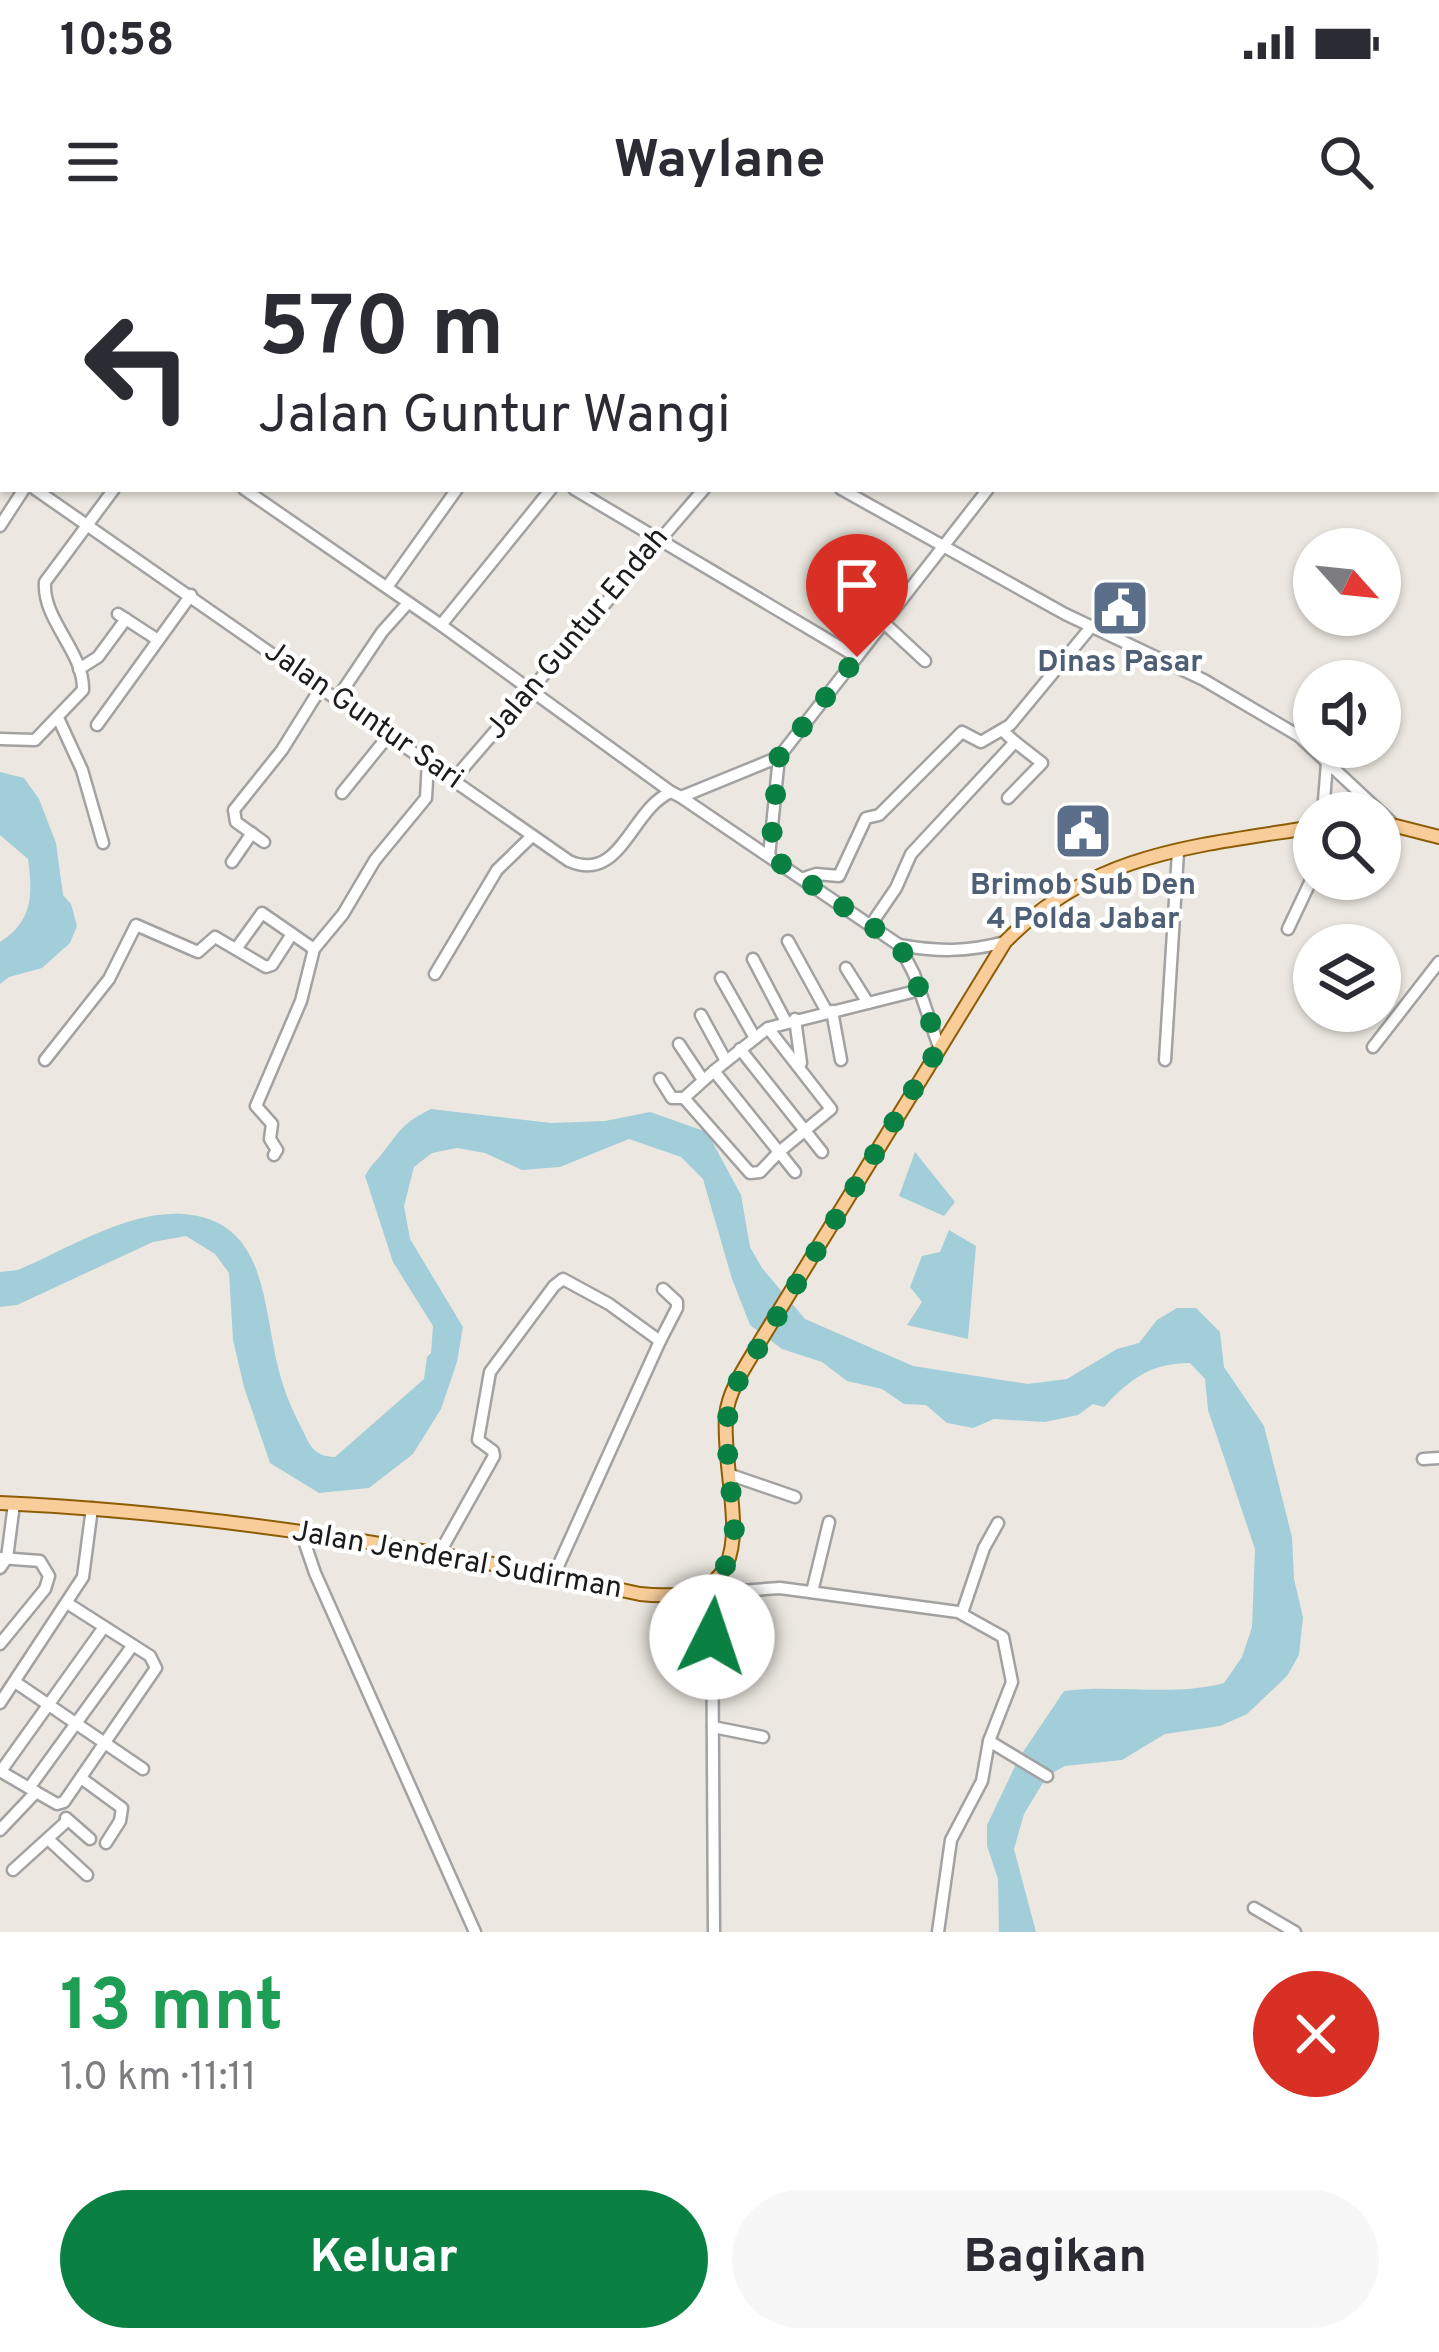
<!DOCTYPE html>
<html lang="id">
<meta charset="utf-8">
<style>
:root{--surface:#fff;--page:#f7f7f7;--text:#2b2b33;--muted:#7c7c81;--accent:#0b8043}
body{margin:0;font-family:Overpass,sans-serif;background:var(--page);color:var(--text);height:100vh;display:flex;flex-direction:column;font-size:45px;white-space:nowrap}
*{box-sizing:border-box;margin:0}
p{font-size:39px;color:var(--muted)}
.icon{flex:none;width:66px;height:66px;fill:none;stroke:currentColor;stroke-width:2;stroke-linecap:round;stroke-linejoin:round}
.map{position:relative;height:1692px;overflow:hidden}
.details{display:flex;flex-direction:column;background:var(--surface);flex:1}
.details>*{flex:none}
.banner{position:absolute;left:0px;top:0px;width:1440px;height:252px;box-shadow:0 3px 9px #0004;background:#fff;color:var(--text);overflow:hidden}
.needle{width:78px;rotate:117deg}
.controls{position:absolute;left:1293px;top:288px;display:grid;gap:24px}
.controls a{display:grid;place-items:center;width:108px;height:108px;border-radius:50%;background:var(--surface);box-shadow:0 3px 9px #0004;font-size:60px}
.pin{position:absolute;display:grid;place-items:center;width:102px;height:102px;color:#fff;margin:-123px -51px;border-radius:50% 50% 50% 0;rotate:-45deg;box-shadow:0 0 12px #0007}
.pin .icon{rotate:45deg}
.me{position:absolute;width:132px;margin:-66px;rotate:4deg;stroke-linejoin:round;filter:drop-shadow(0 0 9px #0008)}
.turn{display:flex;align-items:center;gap:42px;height:252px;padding:0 60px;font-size:54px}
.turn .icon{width:156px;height:156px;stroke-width:2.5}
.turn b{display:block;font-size:84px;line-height:102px}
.round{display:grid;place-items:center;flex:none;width:126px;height:126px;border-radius:63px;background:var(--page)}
.summary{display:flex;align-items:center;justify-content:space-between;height:204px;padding:0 60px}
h1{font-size:72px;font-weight:700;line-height:90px;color:#1e9e55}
.cta{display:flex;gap:24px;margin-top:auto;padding:24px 60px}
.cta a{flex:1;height:138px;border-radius:72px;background:var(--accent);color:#fff;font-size:48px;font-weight:700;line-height:138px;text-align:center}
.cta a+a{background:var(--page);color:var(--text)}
.status{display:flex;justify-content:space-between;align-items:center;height:84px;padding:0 60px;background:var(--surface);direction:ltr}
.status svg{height:33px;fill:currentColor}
header{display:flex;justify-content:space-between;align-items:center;height:156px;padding:0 60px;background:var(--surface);font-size:54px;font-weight:700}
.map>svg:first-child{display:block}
.water{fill:#a2ced9}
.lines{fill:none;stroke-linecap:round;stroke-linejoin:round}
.minor-casing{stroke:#a2a2a2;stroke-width:15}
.major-casing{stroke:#8d5d05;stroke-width:16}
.minor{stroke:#fff;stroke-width:10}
.major{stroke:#f8cd9a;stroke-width:12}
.route{stroke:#0b8043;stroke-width:21;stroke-dasharray:0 37.8}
.labels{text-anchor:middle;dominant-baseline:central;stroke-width:9;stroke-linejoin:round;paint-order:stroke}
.street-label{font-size:30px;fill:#1b1b1b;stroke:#fff}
.service-label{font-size:30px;font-weight:bold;fill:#4e5e75;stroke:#fff}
</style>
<div class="status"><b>10:58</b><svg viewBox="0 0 49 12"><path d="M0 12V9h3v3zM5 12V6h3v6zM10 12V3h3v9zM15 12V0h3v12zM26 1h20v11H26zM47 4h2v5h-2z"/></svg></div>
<header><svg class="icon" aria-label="menu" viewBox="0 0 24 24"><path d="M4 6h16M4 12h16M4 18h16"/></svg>Waylane<svg class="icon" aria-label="search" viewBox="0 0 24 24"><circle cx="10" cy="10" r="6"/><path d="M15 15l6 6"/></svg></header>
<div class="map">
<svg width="1439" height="1692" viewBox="0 0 1439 1692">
<rect width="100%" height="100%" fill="#ece8e1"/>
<g class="water">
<path d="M0 532 24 538 39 559 56 603 63 655 71 664 77 686 70 703 42 728 9 737 0 744V702C33 681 33 655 28 619L0 595Z"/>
<path d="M431 869 551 883 605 881 650 872 707 892 741 955 750 1007 762 1028 805 1079 913 1126 1028 1144 1067 1139 1117 1109 1139 1103 1157 1080 1177 1068H1196L1220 1092 1224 1127 1264 1186 1292 1297 1294 1339 1303 1377 1299 1415 1287 1436 1247 1474 1220 1486 1165 1494 1122 1520 1065 1526 1047 1536 1024 1574 1014 1609 1036 1692H999L998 1639 987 1606V1585L1019 1518 1064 1451C1118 1444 1171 1457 1224 1443L1242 1417 1252 1387 1255 1309 1208 1170 1205 1139 1190 1123C1151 1123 1130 1139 1104 1167L1093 1164 1078 1175 1045 1182 994 1179 973 1188 947 1183 926 1165 904 1164 882 1149 847 1141 822 1122 782 1109 750 1085 732 1039 703 939 681 917 629 899 560 927 522 930 485 913 457 908 432 913 414 927 404 966 410 999 463 1087 457 1122 441 1169 413 1214 369 1248 319 1253 270 1223 244 1147 233 1100 229 1033 215 1014 186 996 153 1002 17 1065 0 1067V1032L18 1030C67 1009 129 970 183 974 269 980 262 1068 279 1131 284 1151 293 1172 303 1191 311 1208 315 1216 335 1217L424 1139 427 1117 431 1113 433 1086 393 1022 365 936C371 924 377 921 384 911 402 888 403 883 431 869Z"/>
<polygon points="915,912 955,962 944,976 899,956"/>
<polygon points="949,990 976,1006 968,1099 907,1085 922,1062 910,1047 922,1016 940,1012"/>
</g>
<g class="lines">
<g class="minor-casing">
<g id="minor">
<polyline points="70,0 74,3"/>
<polyline points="152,0 155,3"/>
<polyline points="479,0 483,3"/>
<polyline points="947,0 951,3"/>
<polyline points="133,3 136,0"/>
<polyline points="523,3 524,0"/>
<polyline points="550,3 551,0"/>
<polyline points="636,3 638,0"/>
<polyline points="780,3 781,0"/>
<polyline points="1184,3 1186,0"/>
<polyline points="0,103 3,105"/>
<polyline points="0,195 3,190"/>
<polyline points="0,224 3,226"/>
<path d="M35 249 569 621C621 644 631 569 671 552L681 557 899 705 914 734 939 807"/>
<polyline points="244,249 441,385 671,552"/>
<polyline points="574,249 857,417"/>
<polyline points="841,249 1065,374 1204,440 1299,496 1390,581"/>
<polyline points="0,286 24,249"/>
<polyline points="387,347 457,249"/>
<polyline points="118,374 158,400"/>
<polyline points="883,382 925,421"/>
<polyline points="441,385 551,249"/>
<polyline points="79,429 98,417 126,379"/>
<polyline points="337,459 382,392 408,363"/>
<polyline points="59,480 82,530 103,603"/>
<polyline points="97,485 191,355"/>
<path d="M0 499 35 500 83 450C84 411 42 380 45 342L114 249"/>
<polyline points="453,540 704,249"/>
<polyline points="342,553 389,495"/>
<polyline points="681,557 779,517"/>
<polyline points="1008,558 1042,523 1015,502"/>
<polyline points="1323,573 1327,523"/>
<polyline points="264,602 236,582 234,570 282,510 320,449"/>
<polyline points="769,616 779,517 988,249"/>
<polyline points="232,622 252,593"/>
<polyline points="804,638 816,634 839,636 866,578 879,575 962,492 981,502 1010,485 1091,387"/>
<polyline points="870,686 896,648 911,614 1015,502 1003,491"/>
<polyline points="1288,689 1314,634"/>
<polyline points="788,701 827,772"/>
<path d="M899 705C938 712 967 712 1005 702"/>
<polyline points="236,709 262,673 314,709"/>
<polyline points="753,719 786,782"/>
<polyline points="846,728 868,763"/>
<polyline points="435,734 497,630 532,596"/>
<polyline points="721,738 755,798"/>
<polyline points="832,771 841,820"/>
<polyline points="701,775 726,821"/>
<polyline points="795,779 801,823"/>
<polyline points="768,788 831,869 779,912 714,831 768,788 920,750"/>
<polyline points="679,804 703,840"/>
<polyline points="1373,807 1439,722"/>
<polyline points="740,809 822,912"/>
<polyline points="45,820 109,739 136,685 198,712 215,697 266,727 272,725 292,694"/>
<polyline points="1165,820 1178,612"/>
<polyline points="714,831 684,858 750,933 760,932 779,912 795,932"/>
<polyline points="660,839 672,858 684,858"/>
<polyline points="274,915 277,910 270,899 272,884 256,866 301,761 314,709 343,674 375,620 426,558 428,522"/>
<polyline points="660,1101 677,1068 677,1062 663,1049"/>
<polyline points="1423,1219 1439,1218"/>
<polyline points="731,1235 795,1257"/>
<polyline points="301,1292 315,1333 475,1692"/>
<polyline points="439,1314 494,1216 493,1211 478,1200 490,1132 554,1046 563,1039 609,1064 660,1101 554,1335"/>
<polyline points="0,1318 40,1321 49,1336 45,1349 0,1404"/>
<polyline points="0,1328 7,1318 14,1264"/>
<polyline points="712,1348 714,1692"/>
<polyline points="812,1352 829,1282"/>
<polyline points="713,1353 780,1348 958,1372 1003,1397 1012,1442 989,1501 982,1541 951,1600 938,1692"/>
<polyline points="67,1363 150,1416 156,1428 64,1562 57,1564 29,1548 133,1405"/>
<polyline points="962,1373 984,1308 998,1283"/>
<polyline points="15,1442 143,1529"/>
<polyline points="0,1463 83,1337 92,1268"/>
<polyline points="713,1487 763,1497"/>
<polyline points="989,1501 1047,1536"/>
<polyline points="0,1531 29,1548"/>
<polyline points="1,1531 104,1387"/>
<polyline points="81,1538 122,1568 120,1581 106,1603"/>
<polyline points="66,1578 90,1599"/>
<polyline points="0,1590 36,1552"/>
<polyline points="48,1599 87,1635"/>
<polyline points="13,1630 67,1581"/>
<polyline points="1254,1668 1295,1692"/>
</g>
</g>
<g class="major-casing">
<g id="major">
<polyline points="1380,582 1439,597"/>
<path d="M0 1263C216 1273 429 1308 640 1354 778 1369 720 1255 726 1175 729 1148 748 1123 761 1100L1005 702C1093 612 1196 606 1314 587"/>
</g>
</g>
<use href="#minor" class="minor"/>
<use href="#major" class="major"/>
</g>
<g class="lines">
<polyline class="route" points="712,1397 712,1345 728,1322 735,1298 726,1194 730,1155 939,807 914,734 899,705 770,616 779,517 857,417"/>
</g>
<defs>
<g id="civic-square" transform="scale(3)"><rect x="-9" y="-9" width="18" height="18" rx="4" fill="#5c6f8a" stroke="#fff"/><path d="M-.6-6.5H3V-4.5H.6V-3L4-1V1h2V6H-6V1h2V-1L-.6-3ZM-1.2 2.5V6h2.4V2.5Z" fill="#fff"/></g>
</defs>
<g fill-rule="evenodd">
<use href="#civic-square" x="1120" y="368"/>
<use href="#civic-square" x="1083" y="591"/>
</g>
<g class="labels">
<g class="street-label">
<text transform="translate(578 394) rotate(-50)">Jalan Guntur Endah</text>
<text transform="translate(363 476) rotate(35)">Jalan Guntur Sari</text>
<text transform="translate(457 1321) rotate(10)">Jalan Jenderal Sudirman</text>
</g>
<g class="service-label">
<text x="1120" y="423">Dinas Pasar</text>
<text x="1083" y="646">Brimob Sub Den<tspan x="1083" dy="34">4 Polda Jabar</tspan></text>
</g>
</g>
</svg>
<div class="controls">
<a><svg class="needle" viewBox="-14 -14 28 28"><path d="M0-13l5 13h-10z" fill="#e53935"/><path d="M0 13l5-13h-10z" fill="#7c7c81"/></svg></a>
<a><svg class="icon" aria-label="sound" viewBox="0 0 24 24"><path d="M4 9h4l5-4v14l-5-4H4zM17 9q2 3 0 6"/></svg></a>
<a><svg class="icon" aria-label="search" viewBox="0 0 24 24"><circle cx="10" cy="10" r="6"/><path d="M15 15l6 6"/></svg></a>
<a><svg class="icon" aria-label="layers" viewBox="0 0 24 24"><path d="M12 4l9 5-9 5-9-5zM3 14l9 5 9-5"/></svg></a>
</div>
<div class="pin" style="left:857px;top:417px;background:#d93025"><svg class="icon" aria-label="arrive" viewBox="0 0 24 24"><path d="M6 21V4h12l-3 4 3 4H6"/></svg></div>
<svg class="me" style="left:712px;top:1397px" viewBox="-20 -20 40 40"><circle r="19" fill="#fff"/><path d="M0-13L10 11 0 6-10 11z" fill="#0b8043"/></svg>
<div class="banner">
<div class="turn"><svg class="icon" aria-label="left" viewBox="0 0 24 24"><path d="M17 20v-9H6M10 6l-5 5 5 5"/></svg><div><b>570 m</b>Jalan Guntur Wangi</div></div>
</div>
</div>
<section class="details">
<div class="summary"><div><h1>13 mnt</h1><p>1.0 km · 11:11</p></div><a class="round" style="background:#d93025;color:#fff"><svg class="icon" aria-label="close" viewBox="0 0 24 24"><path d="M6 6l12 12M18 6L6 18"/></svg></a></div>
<div class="cta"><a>Keluar</a><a>Bagikan</a></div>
</section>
